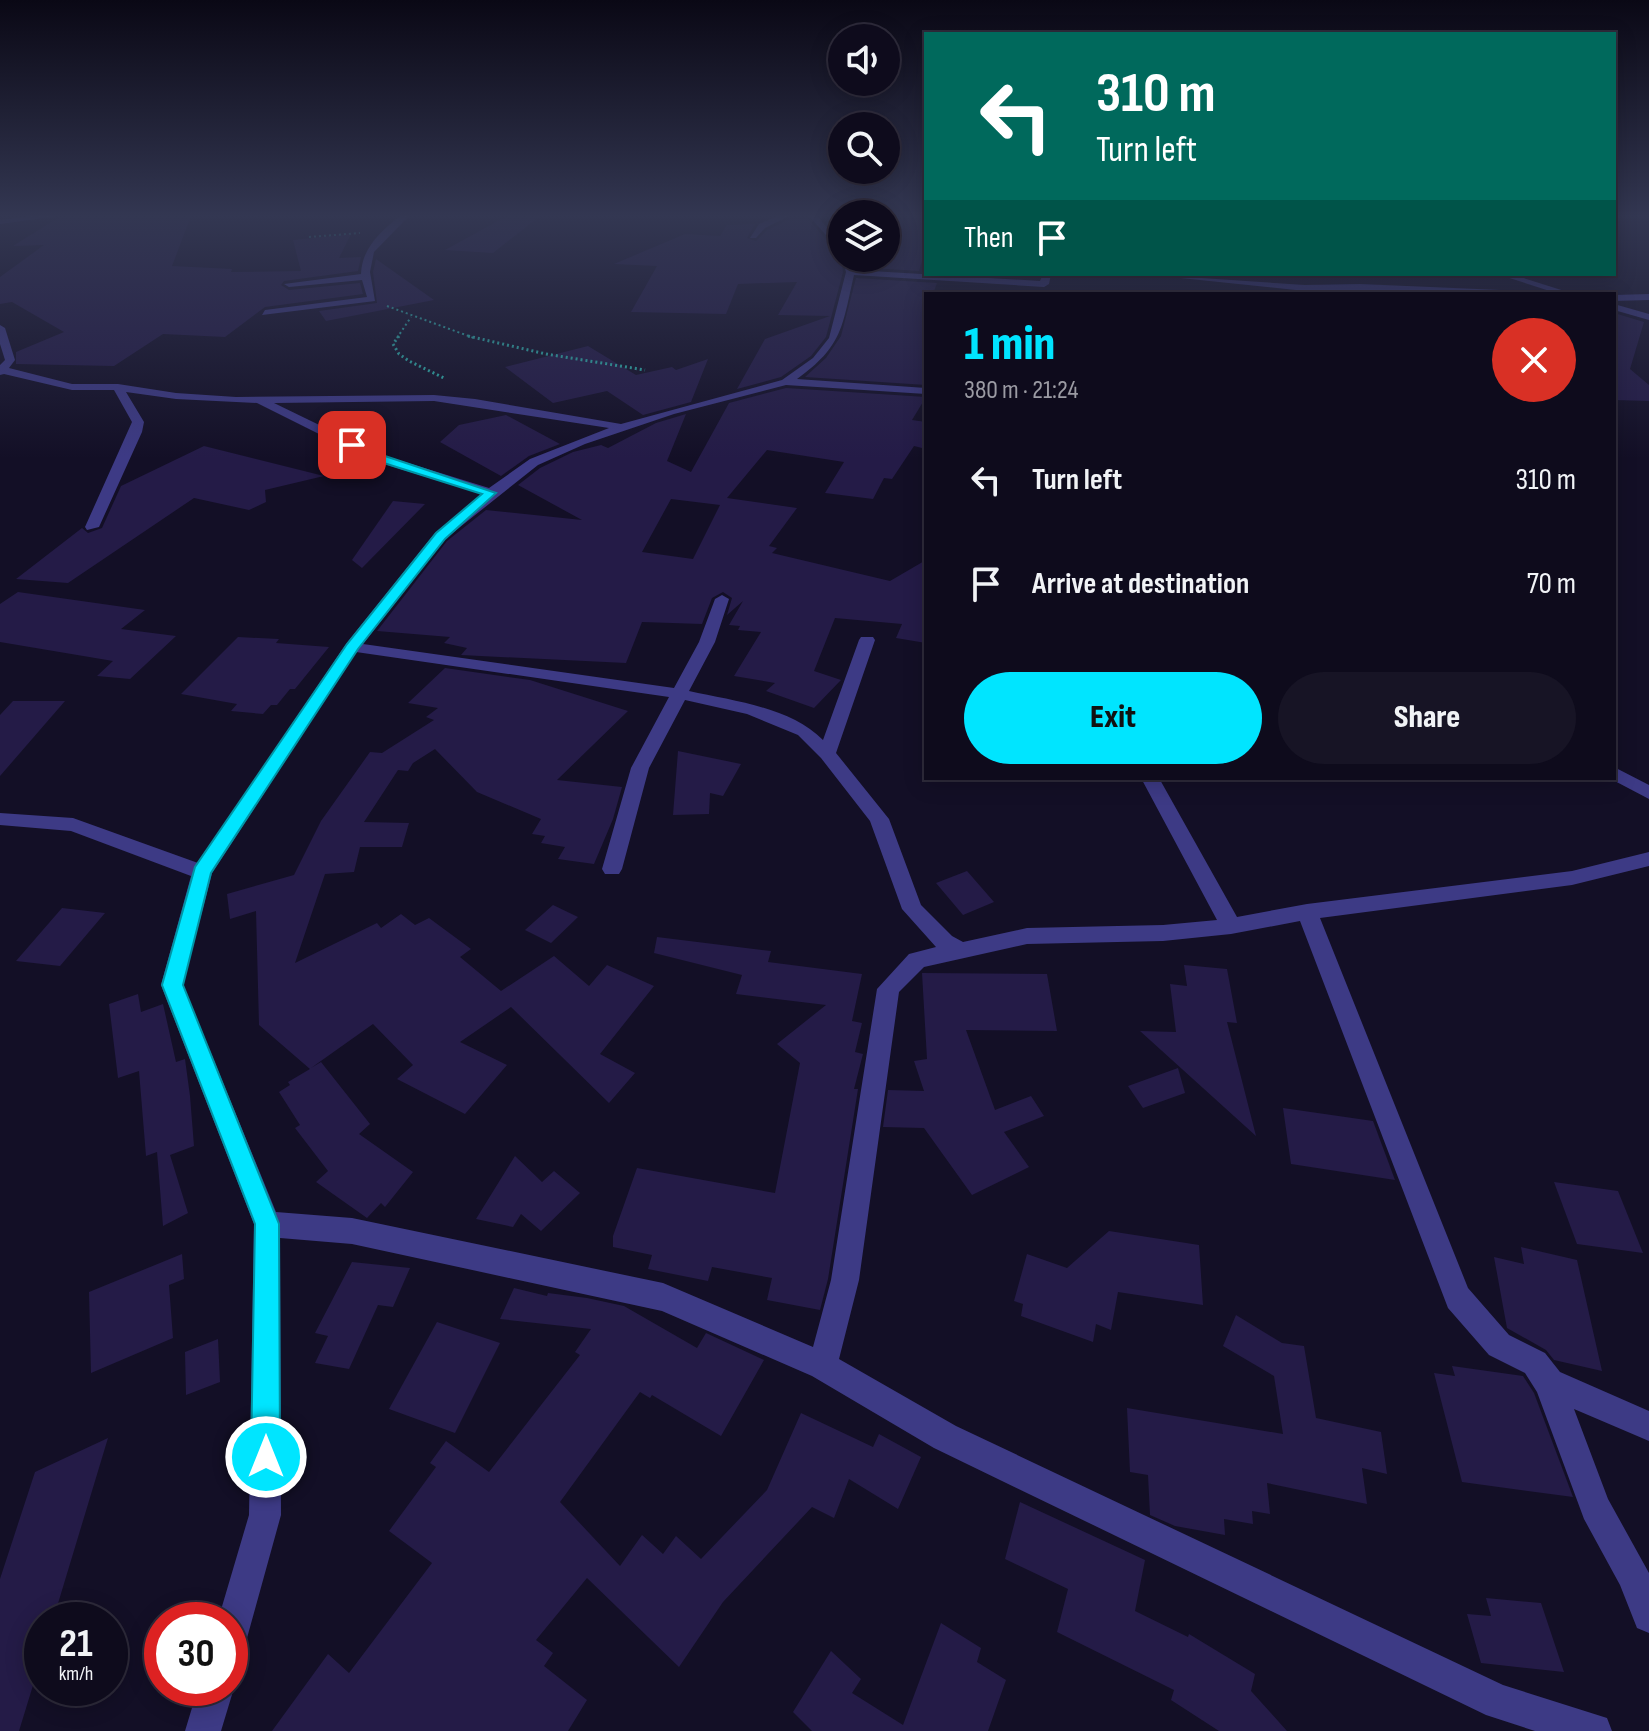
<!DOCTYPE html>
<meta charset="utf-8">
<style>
:root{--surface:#0e0b1c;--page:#171425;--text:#f1f3f6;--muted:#9b9ba3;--line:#2e2b3b;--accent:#00e5ff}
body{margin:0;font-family:"Sofia Sans Condensed",sans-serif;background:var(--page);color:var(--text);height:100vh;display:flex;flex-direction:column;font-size:30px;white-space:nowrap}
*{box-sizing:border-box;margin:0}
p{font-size:26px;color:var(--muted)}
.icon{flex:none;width:44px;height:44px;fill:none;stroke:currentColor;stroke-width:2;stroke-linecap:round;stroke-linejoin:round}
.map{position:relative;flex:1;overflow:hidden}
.side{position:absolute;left:924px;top:292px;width:692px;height:488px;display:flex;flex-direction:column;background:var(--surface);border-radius:0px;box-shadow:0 4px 20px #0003,0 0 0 2px var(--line)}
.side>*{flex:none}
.hud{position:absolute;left:924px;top:32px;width:692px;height:244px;border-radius:0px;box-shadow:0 4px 20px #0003,0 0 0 2px var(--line);background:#00695c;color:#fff;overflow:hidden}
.buttons{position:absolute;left:828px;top:24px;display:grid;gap:16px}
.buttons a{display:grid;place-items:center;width:72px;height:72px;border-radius:50%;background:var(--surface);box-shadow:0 4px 20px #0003,0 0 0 2px var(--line);font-size:40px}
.speed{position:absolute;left:24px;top:1602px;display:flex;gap:16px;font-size:40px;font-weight:700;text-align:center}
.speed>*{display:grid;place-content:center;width:104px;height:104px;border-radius:50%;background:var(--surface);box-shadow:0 4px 20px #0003,0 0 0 2px var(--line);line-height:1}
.speed small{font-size:20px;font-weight:400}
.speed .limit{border:12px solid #d22;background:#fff;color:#111}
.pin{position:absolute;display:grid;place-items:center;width:68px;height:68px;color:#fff;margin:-34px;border-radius:16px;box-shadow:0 4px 12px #0006}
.me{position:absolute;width:88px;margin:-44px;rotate:0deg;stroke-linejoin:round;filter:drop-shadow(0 0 6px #0008)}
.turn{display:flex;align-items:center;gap:28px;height:168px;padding:0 40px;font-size:36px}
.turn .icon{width:104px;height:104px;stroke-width:2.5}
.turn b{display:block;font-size:56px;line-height:68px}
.then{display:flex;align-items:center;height:76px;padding:0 40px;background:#0003;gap:16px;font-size:30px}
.round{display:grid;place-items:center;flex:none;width:84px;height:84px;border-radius:42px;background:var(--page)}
.summary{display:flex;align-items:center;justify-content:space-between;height:136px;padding:0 40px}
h1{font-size:48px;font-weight:800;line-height:60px;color:var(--accent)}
.button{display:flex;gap:16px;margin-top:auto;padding:16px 40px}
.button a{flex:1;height:92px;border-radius:48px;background:var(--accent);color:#111;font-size:32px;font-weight:800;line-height:92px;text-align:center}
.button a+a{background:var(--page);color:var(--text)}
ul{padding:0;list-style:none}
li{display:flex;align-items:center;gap:24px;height:104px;padding:0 40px}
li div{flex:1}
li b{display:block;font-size:30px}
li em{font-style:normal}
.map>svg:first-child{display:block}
.building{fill:#241b47;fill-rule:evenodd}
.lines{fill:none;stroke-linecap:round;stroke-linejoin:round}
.path-far1{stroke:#2fb8b0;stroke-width:2;stroke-dasharray:2 3;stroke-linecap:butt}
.path{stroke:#2fb8b0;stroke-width:3;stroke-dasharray:2 3;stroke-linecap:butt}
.street{fill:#3d3a85;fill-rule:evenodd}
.route{fill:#00e5ff;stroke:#0095a6;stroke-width:2}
</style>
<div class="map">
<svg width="1649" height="1731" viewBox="0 0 1649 1731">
<rect width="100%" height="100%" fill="#130f26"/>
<g class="building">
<polygon points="61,216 191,216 172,266 232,269 231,272 301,271 293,240 351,234 339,258 361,257 358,271 284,281 281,285 289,290 360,283 363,294 265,307 225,337 163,334 114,366 16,364 16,352 64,332 12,302 0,304 0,277 44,245 13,246"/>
<polygon points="507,216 540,216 493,253 445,250"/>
<polygon points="886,216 926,216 926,248 919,271 856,267 853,258 886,258"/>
<polygon points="807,218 841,256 843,272 826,337 811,356 781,377 737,389 765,339 830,316 778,315 797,282 738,284 726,314 631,312 657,266 614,264 685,234 720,236 727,225 755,224 747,238 756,241 767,230 790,219"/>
<polygon points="376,259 434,300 326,321 319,311 377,303 373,272"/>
<polygon points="856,278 937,283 933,294 926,294 926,385 805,377 826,358 841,336"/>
<polygon points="1614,313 1644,322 1630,369 1649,385 1649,401 1614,400"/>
<polygon points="588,346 636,375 672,367 676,370 708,359 691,402 643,415 607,391 553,403 505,367"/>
<path d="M786 388 926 397 912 420 926 422V449L914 446 892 479 884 478 873 499 825 493 844 462 767 450 727 498 797 508 769 546 777 548 772 553 890 581 926 560V643L896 638 902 624 835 618 814 671 841 680 814 708 766 691 775 683 734 676 761 632 738 630 740 626 729 625 743 601 727 615 732 598 723 592 712 598 702 624 642 622 626 663 461 655 467 648 444 643 450 637 377 631 447 541 486 510 582 520 518 485 540 468 573 452 601 445 608 448 656 423 686 414 667 461 691 472 729 403ZM671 499 720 505 693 559 642 552Z"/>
<polygon points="506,415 560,444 529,456 501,476 440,442 459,425"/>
<polygon points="204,446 324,476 265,490 266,502 249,510 194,498 68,583 16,579 82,528 88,533 102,528 121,486"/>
<polygon points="393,501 425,504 362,568 352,560"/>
<polygon points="18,592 145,610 121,629 176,636 130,679 97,676 113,661 0,642 0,604"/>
<polygon points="238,637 279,639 276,643 329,647 295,689 290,689 277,705 271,705 263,714 231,711 237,704 181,694"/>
<polygon points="445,668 530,680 628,711 557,780 622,787 613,819 594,864 558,859 565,847 541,843 545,836 532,834 541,819 477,792 435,749 413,763 408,771 398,770 364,822 409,823 402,847 360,847 354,872 325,874 295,963 377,923 381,928 401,914 415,925 429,918 471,949 460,957 501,991 554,956 589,986 607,965 654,986 600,1054 635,1073 609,1103 511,1007 460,1042 507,1065 465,1114 397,1079 413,1065 373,1024 311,1068 321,1062 370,1124 359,1134 413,1172 385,1207 381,1203 367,1218 316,1182 328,1171 295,1128 300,1125 279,1092 290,1085 288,1082 310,1069 259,1025 256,911 230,919 227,894 294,875 321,821 370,752 382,753 434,720 426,717 438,708 408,703"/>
<polygon points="13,701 65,701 0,776 0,715"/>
<polygon points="678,751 741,764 723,796 710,793 709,814 673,815"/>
<polygon points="967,871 994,902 963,915 936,883"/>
<polygon points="553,905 578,917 551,943 525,930"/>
<polygon points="62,908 105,913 60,966 16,961"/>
<polygon points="657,937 771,951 768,962 862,974 852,1021 862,1023 855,1052 863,1054 854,1089 858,1089 828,1279 820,1310 767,1300 772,1278 712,1267 708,1281 648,1269 652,1255 613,1247 613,1236 637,1168 775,1193 800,1063 777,1044 826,1005 736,994 742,975 654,953"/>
<polygon points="1184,965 1227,969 1237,1023 1227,1022 1256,1136 1140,1031 1176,1032 1170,984 1187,986"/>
<polygon points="922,973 1047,974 1057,1031 966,1030 995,1110 1031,1096 1044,1116 1004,1132 1029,1167 972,1195 924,1128 883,1127 888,1090 924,1091 914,1061 927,1059"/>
<polygon points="138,994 141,1012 163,1004 176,1062 185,1059 190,1096 194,1146 170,1155 188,1213 163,1226 157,1152 146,1156 139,1071 118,1078 109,1004"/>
<polygon points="1178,1068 1185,1093 1143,1108 1128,1086"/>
<polygon points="1283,1108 1373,1121 1395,1180 1291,1164"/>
<polygon points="515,1156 542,1182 554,1171 580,1193 541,1231 521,1214 513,1227 476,1219"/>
<polygon points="1554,1182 1618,1191 1643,1253 1577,1244"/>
<polygon points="1109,1231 1199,1245 1203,1305 1118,1292 1111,1330 1096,1324 1093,1342 1021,1316 1023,1304 1014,1301 1027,1254 1067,1268"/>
<polygon points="1521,1247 1577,1260 1602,1371 1554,1360 1546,1350 1507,1328 1494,1257 1524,1264"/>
<polygon points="182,1254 184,1279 169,1285 173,1338 91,1373 89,1292"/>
<polygon points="352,1262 410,1268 393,1307 378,1305 349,1369 315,1363 328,1336 315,1333"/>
<polygon points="514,1288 547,1296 548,1293 587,1298 624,1306 697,1348 706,1333 764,1360 721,1436 652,1395 650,1398 640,1392 560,1502 620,1566 642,1535 663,1554 676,1536 701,1559 767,1490 801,1413 873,1447 879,1434 921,1457 898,1509 849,1479 834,1518 812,1507 723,1602 679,1667 587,1578 536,1640 553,1653 544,1666 587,1700 568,1731 272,1731 328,1654 349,1673 432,1563 389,1531 436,1467 430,1463 446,1441 489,1472 580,1355 575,1352 591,1329 500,1319"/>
<polygon points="1236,1315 1282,1343 1304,1346 1316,1418 1381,1432 1387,1474 1362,1468 1367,1504 1267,1483 1270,1514 1252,1511 1253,1524 1224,1519 1225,1535 1175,1526 1150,1515 1148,1475 1130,1472 1127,1408 1283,1434 1274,1376 1223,1346"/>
<polygon points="437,1322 500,1343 455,1433 389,1409"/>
<polygon points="218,1339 220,1382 186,1395 185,1352"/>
<polygon points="1452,1366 1523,1376 1534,1393 1573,1497 1462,1482 1434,1373 1455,1376"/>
<polygon points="108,1438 53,1620 42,1620 42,1656 19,1731 0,1731 0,1579 35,1472"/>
<polygon points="1020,1502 1145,1560 1135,1611 1188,1637 1189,1634 1255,1674 1251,1691 1287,1731 1219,1731 1171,1700 1174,1690 1057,1632 1068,1589 1005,1559"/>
<polygon points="1486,1598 1541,1603 1564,1672 1481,1663 1467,1614 1491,1616"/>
<polygon points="941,1623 981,1648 977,1662 1006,1680 988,1731 812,1731 793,1712 831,1651 861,1679 852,1693 903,1725"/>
</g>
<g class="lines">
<g class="path-far1">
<polyline points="309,237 360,233"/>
<polyline points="387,306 474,338"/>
<polyline points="397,338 411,317"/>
</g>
<g class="path">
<polyline points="399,336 393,344 399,354 409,361 446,379"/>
<polyline points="468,336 546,354 645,370"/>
</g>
<g class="street">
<polygon points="30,216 58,216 0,224 0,220"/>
<path d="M400 216H409L374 252 370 272 375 301 262 315 265 310 367 297 362 280 289 287 284 284 361 274C362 248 380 232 400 216Z"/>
<polygon points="778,216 789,216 765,228 756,238 750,238 759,224"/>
<polygon points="809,216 817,216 842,245 842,253"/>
<path d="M842 258H850L854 270 1040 281 1043 274H1051L1049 284 1044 287 854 275C842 327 843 346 797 379L926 388V394L786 385 674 414 585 444 538 465 445 539 363 644 674 688 699 642 715 599 722 595 729 599 715 642 689 691C734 701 790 707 823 740L859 640 861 637H873L875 640 836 753 889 819 921 905 952 936 963 942 1027 928 1163 925 1217 920 1141 778H1159L1237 917 1307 904 1572 871 1649 852V866L1572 885 1320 918 1468 1288 1509 1335 1545 1353 1560 1372 1649 1411V1441L1574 1409 1608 1499 1649 1573V1633L1637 1628 1620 1585 1584 1519 1537 1392 1525 1373 1489 1355 1448 1308 1300 921 1231 934 1163 941 1027 944 924 967 899 992 859 1280 839 1359 956 1426 1503 1685 1607 1718 1612 1731H1535L1486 1715 934 1448 812 1376 662 1311 352 1244 280 1238 281 1515 247 1638 242 1650 230 1655V1620H218L249 1515 254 1224 161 985 191 876 71 831 0 825V813L73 818 198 863 346 644 435 533 482 494 371 460 257 403 176 399 126 392 144 422 142 432 99 527 87 530 85 527 132 422 114 390H72L4 374 0 375V365L5 360 0 344V325L5 328 15 360 9 368 72 384H118L176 393 236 397 434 395 475 399 621 424 782 380 813 358 829 338 846 272ZM434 401 609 428 530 459 489 488 379 454 274 403ZM356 652 669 697 631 768 602 869 605 874H619L622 869 649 768 685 700 747 714 798 735 821 758 870 821 902 909 936 947 909 954 877 989 831 1280 813 1347 663 1283 352 1218 276 1212 183 985 212 873Z"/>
<polygon points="1142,274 1305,285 1360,284 1524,291 1529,294 1305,291"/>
<polygon points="1497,274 1511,274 1574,294 1559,294"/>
<polygon points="1649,294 1649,300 1614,301 1614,295"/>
<polygon points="1614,304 1649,314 1649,320 1614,310"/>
<polygon points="1614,767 1649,785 1649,799 1609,778 1614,778"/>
<polygon points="230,1679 234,1688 221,1731 185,1731 198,1688 230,1688"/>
</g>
</g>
<linearGradient id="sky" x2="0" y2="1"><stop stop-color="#0a0815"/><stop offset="0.47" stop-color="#333752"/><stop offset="1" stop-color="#333752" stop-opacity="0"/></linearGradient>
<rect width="1649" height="459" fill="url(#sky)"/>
<polygon class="route" points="348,443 355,443 379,454 496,493 445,539 358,649 211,873 183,985 279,1224 280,1457 276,1467 266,1471 256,1467 251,1457 255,1224 162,985 195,867 347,644 436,533 482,494 371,459 348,448"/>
</svg>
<div class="buttons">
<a><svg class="icon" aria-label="sound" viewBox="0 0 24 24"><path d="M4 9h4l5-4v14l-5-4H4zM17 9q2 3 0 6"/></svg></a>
<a><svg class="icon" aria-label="search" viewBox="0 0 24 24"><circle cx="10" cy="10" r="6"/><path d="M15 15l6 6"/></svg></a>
<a><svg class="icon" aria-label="layers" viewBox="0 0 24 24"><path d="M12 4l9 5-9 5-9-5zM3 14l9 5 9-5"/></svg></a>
</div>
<div class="speed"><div>21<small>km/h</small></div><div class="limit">30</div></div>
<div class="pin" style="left:352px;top:445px;background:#d93025"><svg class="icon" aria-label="arrive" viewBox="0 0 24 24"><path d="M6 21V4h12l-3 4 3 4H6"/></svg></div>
<svg class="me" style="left:266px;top:1457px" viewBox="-20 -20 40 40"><circle r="17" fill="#00e5ff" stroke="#fff" stroke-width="3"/><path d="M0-11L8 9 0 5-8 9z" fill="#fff"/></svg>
<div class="hud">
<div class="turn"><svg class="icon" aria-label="left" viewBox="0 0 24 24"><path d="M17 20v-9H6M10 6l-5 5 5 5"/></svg><div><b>310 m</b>Turn left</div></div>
<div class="then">Then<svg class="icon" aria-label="arrive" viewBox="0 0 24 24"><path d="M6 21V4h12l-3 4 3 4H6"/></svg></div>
</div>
<section class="side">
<div class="summary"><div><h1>1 min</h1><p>380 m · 21:24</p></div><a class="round" style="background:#d93025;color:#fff"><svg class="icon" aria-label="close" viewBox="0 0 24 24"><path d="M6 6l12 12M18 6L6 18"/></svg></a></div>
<ul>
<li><svg class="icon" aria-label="left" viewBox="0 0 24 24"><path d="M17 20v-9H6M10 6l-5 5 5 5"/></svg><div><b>Turn left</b></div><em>310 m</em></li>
<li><svg class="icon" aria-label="arrive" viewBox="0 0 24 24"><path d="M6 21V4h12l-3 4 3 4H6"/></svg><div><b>Arrive at destination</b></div><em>70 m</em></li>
</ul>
<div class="button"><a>Exit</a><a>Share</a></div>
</section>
</div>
